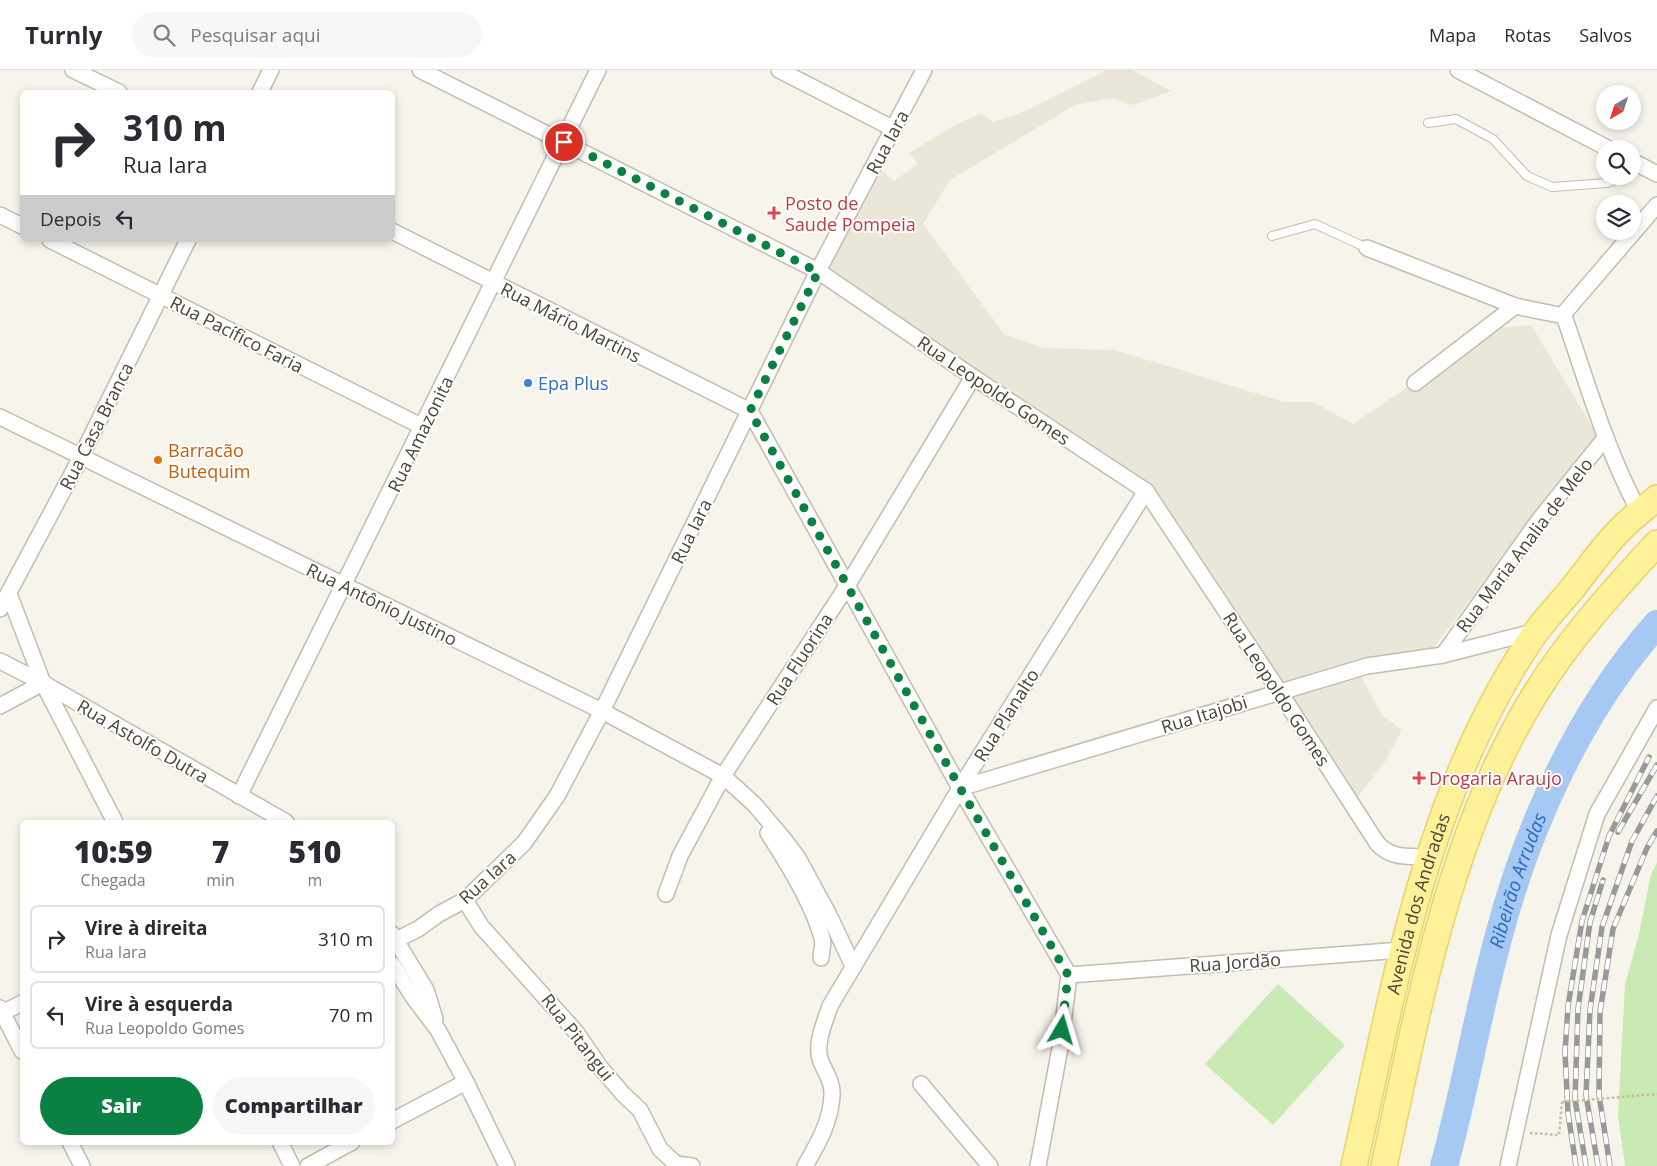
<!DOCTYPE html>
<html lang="pt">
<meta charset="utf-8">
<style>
:root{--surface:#fff;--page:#f7f7f7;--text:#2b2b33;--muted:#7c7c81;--line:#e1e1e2;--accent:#0b8043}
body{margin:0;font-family:"Open Sans",sans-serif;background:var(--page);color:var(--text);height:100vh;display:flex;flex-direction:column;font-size:19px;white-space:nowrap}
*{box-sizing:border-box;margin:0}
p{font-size:16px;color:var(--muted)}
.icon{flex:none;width:28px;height:28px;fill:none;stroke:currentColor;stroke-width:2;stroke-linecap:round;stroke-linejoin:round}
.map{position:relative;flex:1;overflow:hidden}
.details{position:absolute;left:20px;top:750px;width:375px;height:325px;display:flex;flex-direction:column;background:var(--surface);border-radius:8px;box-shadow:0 2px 8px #0003}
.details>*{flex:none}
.hud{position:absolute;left:20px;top:20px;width:375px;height:152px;border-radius:8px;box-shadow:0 2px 8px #0003;background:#fff;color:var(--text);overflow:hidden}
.needle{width:32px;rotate:219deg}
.controls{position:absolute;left:1596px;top:15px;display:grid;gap:10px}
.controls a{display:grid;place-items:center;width:45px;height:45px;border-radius:50%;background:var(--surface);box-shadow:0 2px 8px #0003;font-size:25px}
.pin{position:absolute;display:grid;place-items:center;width:42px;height:42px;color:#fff;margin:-21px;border:2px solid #fff;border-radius:50%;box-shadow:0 1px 5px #0007}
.me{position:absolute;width:55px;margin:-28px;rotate:7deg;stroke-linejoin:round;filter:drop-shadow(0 0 4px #0008)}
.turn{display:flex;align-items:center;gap:18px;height:105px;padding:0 20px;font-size:22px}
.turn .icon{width:65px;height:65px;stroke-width:2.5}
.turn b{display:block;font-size:35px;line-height:42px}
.then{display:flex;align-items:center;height:48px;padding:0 20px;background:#0003;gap:10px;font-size:19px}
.eta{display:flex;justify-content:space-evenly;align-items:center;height:85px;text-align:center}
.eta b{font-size:30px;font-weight:800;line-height:35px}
.button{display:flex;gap:10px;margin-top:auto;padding:10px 20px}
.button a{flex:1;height:58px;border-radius:30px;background:var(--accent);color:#fff;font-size:20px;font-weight:800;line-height:58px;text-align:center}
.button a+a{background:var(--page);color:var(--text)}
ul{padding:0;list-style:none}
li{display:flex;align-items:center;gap:15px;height:68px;margin:0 10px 8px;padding:0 10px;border:2px solid var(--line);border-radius:8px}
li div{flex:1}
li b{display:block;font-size:19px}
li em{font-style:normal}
header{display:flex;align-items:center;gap:30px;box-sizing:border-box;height:70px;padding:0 25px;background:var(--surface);border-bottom:1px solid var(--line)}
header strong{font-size:24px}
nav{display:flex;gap:28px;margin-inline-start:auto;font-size:18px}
.search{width:350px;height:45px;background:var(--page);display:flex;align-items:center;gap:12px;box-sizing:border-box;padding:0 18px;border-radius:28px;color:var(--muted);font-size:19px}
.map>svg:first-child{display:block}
.residential{fill:#eae7d9}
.green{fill:#caeab3}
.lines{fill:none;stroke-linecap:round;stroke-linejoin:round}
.river{stroke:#a6c9f3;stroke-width:28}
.lane-casing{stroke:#c2bdad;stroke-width:10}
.street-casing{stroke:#c2bdad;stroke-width:18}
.primary-casing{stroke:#e8d367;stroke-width:28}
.path{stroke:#c4bc9d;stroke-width:2.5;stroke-dasharray:2.5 2.5;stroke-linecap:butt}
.lane{stroke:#fff;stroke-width:8}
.street{stroke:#fff;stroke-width:15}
.primary{stroke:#fff09a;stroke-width:25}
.rail-casing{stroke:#999;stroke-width:5.5}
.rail{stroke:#fff;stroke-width:4;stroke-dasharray:11;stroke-linecap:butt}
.path-bridge{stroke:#c4bc9d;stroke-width:2.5;stroke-dasharray:2.5 2.5;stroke-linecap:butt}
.route{stroke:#0b8043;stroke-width:9;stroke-dasharray:0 16.2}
.health-dot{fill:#e0444e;stroke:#fff;stroke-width:2}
.shop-dot{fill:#3f7fe0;stroke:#fff;stroke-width:2}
.food-dot{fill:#e8710a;stroke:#fff;stroke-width:2}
.labels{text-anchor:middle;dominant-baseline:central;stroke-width:4;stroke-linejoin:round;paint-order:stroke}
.street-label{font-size:18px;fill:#4a4638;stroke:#fff}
.health-label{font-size:18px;fill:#be3a42;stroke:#fff;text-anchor:start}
.shop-label{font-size:18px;fill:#366cbe;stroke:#fff;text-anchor:start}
.food-label{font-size:18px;fill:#c56008;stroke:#fff;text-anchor:start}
.water-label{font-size:19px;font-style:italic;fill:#2d6bbb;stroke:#fff}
</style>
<header>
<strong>Turnly</strong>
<div class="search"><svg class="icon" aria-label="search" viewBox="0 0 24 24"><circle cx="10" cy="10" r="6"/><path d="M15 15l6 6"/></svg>Pesquisar aqui</div>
<nav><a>Mapa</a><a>Rotas</a><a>Salvos</a></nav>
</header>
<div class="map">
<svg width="1657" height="1096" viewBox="0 0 1657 1096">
<rect width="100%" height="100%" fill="#f6f4eb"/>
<polygon class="residential" points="1107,0 1132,0 1171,21 1133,35 1112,28 1075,35 950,110 923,154 1004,264 1043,278 1115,280 1284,332 1313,332 1353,354 1495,258 1531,255 1597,365 1431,581 1356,597 1382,645 1402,660 1386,690 1354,732 1279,621 1157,422 826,199 877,97 894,111 918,94 910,83 950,58 981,43 993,52 1019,44"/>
<g class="green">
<polygon points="1657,793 1657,1096 1625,1096 1618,1046 1625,915 1639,864 1651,804"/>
<polygon points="1278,914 1345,975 1273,1055 1205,994"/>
</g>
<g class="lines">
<path class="river" id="s1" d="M1444 1096C1465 1020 1478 941 1499 865 1528 755 1581 639 1657 554"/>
<g class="lane-casing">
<g id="lane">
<polyline points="1428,53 1456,49 1493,69 1527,106 1552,117 1607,113 1625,106"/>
<polyline points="1272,166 1315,154 1367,178"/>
</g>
</g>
<g class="street-casing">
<g id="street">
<polyline points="73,0 119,22"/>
<path d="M420 0 818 201 973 307 1146 421 1279 621 1377 773C1391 789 1408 786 1428 787"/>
<polyline points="779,0 894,59"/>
<polyline points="1458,0 1609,79"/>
<polyline points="260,22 271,0"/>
<polyline points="1632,91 1657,104"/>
<polyline points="0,145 22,156"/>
<polyline points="392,161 750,341 960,718 1069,905 1060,978 1038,1096"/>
<polyline points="50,170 423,357"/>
<polyline points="1367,178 1515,236 1564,246"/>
<polyline points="1415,313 1515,236"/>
<polyline points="0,347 602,641 723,706 754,734 783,768 798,788 829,845 853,896"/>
<path d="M1640 443C1606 381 1587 312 1564 246L1566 241 1657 135"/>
<polyline points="9,524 43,613 115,752"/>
<polyline points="0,539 81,387 188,170"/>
<polyline points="1443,585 1539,450 1606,367"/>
<polyline points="0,591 43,613 286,752"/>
<polyline points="0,636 43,613"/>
<polyline points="960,718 1367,596 1443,585 1537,561"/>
<polyline points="239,726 598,0"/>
<path d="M768 763C787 792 813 834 822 868 824 874 821 882 821 888"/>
<polyline points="666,824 680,786 723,706 847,516 973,307"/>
<polyline points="465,830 481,856 576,962 600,997 623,1024 640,1040 660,1079 676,1094 692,1096"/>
<polyline points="392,864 426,920 435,949"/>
<polyline points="396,870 418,859 439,844 465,830 524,773 557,726 602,641 818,201 924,0"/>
<polyline points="392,894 413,927 438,960 466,1012 507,1096"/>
<polyline points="1069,905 1402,880"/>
<polyline points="0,938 22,981"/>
<polyline points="0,944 22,933"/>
<polyline points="921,1014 990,1096"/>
<polyline points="392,1051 466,1012"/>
<polyline points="70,1072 82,1096"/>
<polyline points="280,1072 292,1096"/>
<polyline points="308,1096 352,1072"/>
<path d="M805 1096C818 1074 831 1051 832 1025 833 1013 826 1003 821 992 814 975 825 952 830 936L960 718 1146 421"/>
<polyline points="1508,1096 1559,865 1597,744 1657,638"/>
</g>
</g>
<g class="primary-casing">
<g id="primary">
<path id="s2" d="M1354 1096C1395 915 1424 730 1529 572 1541 553 1558 536 1572 519 1588 499 1602 478 1620 460 1631 448 1645 438 1657 428"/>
<path d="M1384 1096C1418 940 1449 763 1534 626 1568 570 1613 521 1657 473"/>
</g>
</g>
<polyline class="path" points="1530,1063 1559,1065 1562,1032"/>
<use href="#lane" class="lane"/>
<use href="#street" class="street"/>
<use href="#primary" class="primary"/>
<g class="rail-casing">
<g id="rail">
<polyline points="1618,762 1657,695"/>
<polyline points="1576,1096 1568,1043 1565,982 1568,936 1582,851 1609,766 1649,687"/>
<polyline points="1586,1096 1575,1029 1578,939 1590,852 1603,810"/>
<polyline points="1598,1096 1586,1025 1590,940 1602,857 1632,771 1657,726"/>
<polyline points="1610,1096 1599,1025 1600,942 1613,859 1647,778 1657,761"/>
</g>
</g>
<use href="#rail" class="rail"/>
<polyline class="path-bridge" points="1562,1032 1657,1024"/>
</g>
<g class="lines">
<polyline class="route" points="564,72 818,202 750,341 960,718 1068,905 1062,960"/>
</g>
<g class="health-dot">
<path d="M771.5 135.5h5v5h5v5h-5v5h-5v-5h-5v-5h5z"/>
<path d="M1416.5 700.5h5v5h5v5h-5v5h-5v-5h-5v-5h5z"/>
</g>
<circle class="shop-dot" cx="528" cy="313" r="5"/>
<circle class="food-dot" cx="158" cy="390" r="5"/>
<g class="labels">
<g class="street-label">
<text transform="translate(887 72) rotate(-62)">Rua Iara</text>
<text transform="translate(571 252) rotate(27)">Rua Mário Martins</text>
<text transform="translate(237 264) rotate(27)">Rua Pacífico Faria</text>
<text transform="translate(994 320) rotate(34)">Rua Leopoldo Gomes</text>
<text transform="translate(96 356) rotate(-63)">Rua Casa Branca</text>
<text transform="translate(420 364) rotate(-64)">Rua Amazonita</text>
<text transform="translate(691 461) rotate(-64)">Rua Iara</text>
<text transform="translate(1524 475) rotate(-53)">Rua Maria Analia de Melo</text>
<text transform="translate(382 534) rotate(26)">Rua Antônio Justino</text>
<text transform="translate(799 589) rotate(-57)">Rua Fluorina</text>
<text transform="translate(1277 619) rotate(57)">Rua Leopoldo Gomes</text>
<text transform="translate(1204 644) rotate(-17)">Rua Itajobi</text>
<text transform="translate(1006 645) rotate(-58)">Rua Planalto</text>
<text transform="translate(143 671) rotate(30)">Rua Astolfo Dutra</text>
<text transform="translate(487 807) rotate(-42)">Rua Iara</text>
<text stroke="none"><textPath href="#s2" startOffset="270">Avenida dos Andradas</textPath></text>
<text transform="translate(1235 892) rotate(-4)">Rua Jordão</text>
<text transform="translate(578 967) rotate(52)">Rua Pitangui</text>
</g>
<g class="health-label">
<text x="785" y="133">Posto de<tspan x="785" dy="21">Saude Pompeia</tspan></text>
<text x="1429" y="708">Drogaria Araujo</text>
</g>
<g class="shop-label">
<text x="538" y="313">Epa Plus</text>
</g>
<g class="food-label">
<text x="168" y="380">Barracão<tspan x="168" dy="21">Butequim</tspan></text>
</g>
<g class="water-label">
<text stroke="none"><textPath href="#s1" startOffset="295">Ribeirão Arrudas</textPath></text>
</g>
</g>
</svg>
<div class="controls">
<a><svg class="needle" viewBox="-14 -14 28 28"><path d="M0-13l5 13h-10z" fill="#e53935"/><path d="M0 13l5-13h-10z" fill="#7c7c81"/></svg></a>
<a><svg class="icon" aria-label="search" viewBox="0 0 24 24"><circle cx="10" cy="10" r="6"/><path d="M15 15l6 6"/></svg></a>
<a><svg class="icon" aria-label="layers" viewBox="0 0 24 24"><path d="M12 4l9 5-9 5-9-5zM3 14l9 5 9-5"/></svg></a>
</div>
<div class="pin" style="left:564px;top:72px;background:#d93025"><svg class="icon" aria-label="arrive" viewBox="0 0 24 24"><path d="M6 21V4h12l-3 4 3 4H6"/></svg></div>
<svg class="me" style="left:1062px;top:960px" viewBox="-20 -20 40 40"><path d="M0-17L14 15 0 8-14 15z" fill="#0b8043" stroke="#fff" stroke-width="4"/></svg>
<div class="hud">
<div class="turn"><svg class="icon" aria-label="right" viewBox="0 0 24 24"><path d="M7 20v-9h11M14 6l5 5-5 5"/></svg><div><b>310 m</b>Rua Iara</div></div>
<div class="then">Depois<svg class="icon" aria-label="left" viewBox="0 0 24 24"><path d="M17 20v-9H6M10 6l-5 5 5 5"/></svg></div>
</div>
<section class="details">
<div class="eta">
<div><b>10:59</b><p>Chegada</p></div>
<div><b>7</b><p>min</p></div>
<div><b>510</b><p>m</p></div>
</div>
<ul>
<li><svg class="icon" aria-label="right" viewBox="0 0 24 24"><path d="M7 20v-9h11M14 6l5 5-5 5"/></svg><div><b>Vire à direita</b><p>Rua Iara</p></div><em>310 m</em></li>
<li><svg class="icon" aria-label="left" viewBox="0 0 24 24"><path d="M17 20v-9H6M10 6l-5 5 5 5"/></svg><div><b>Vire à esquerda</b><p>Rua Leopoldo Gomes</p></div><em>70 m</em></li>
</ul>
<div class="button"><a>Sair</a><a>Compartilhar</a></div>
</section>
</div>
